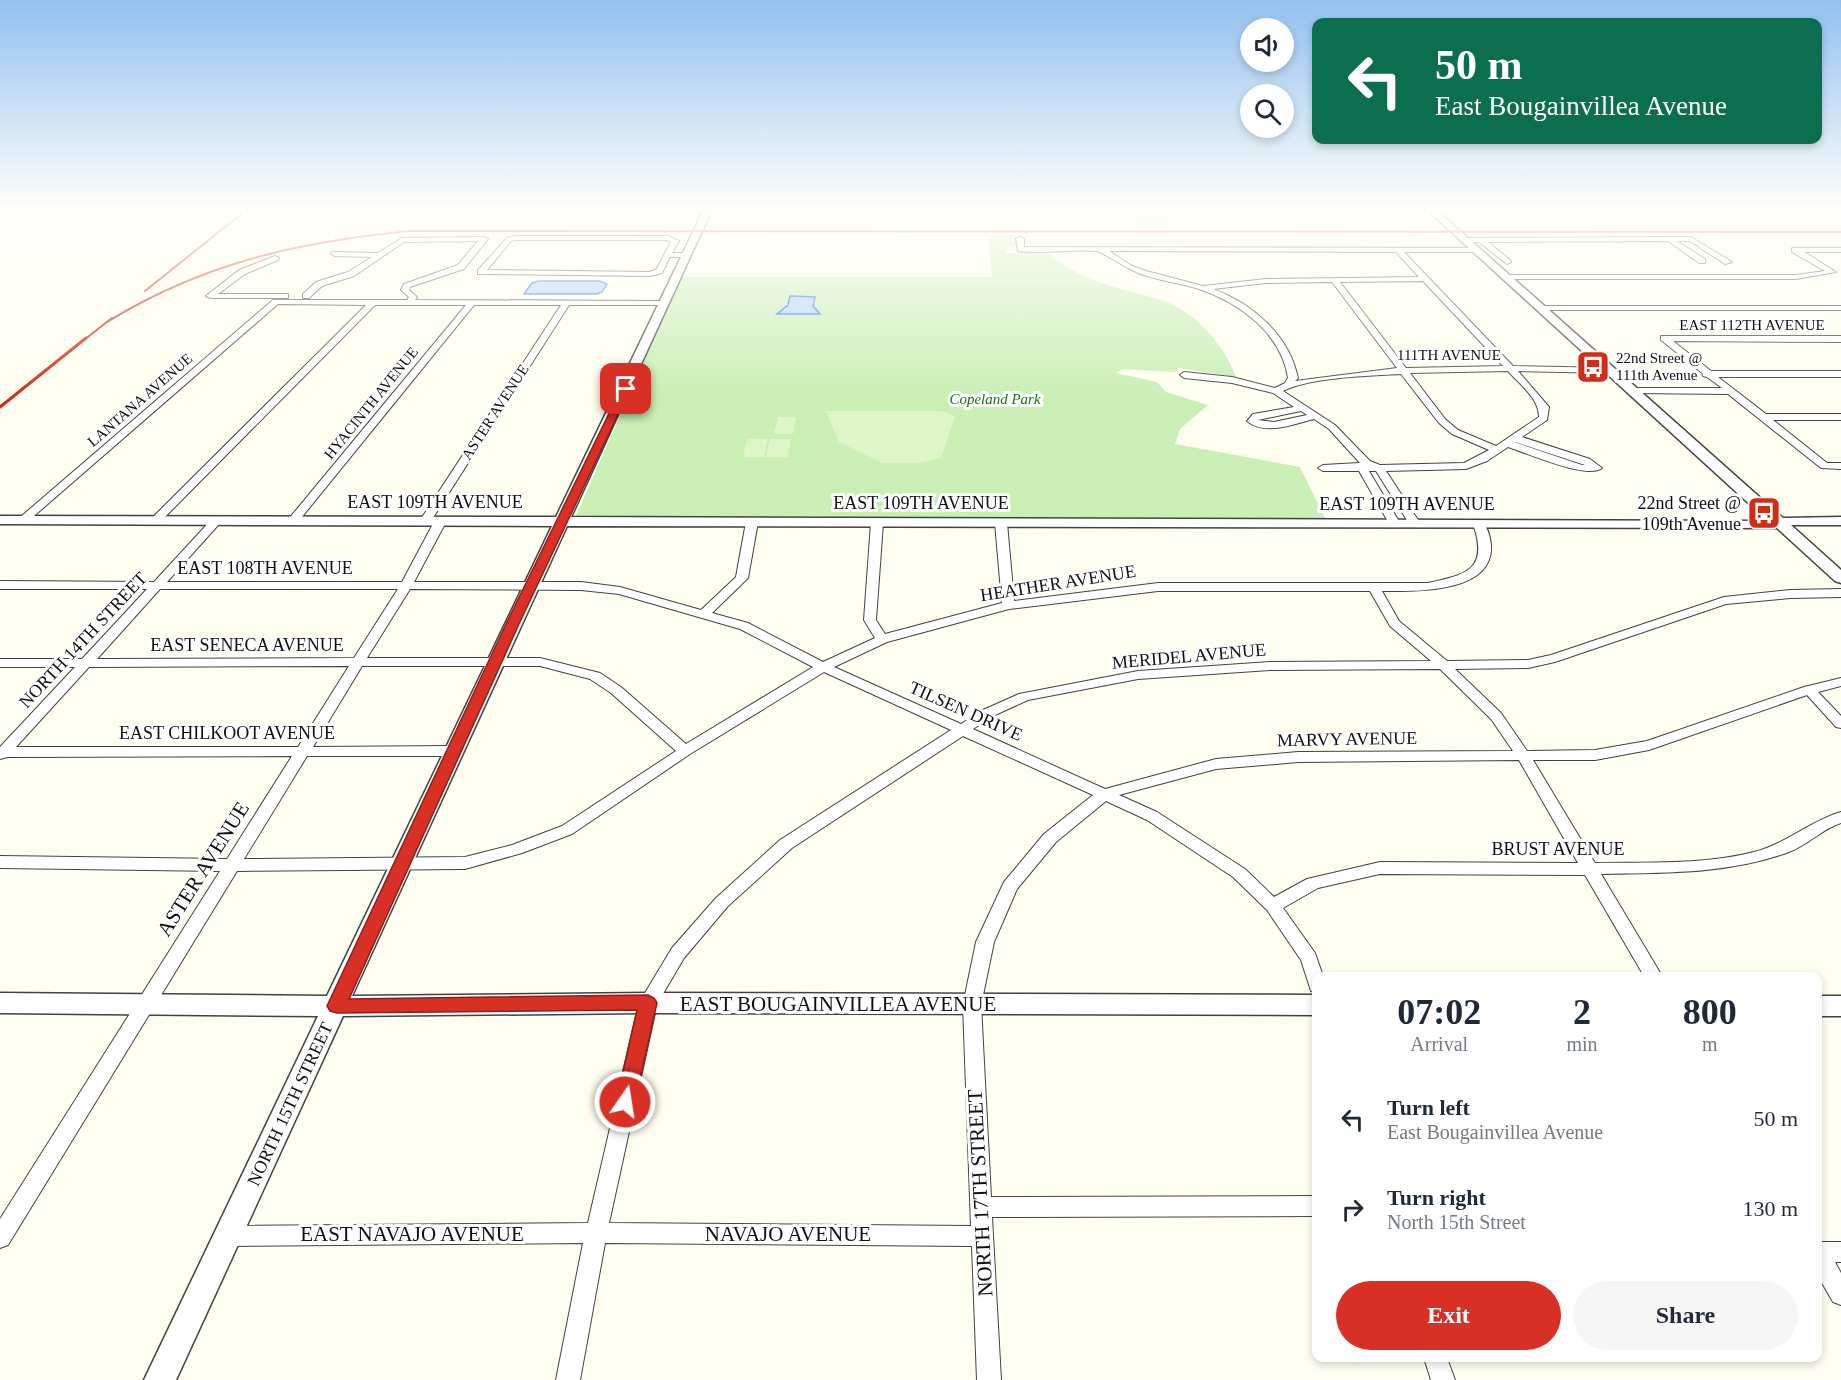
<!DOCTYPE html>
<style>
:root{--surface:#fff;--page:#f6f6f7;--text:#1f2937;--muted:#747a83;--accent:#d93025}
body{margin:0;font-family:Georgia,serif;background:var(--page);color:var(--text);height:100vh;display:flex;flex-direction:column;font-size:22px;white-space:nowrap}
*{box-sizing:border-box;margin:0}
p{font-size:20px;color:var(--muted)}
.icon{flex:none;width:33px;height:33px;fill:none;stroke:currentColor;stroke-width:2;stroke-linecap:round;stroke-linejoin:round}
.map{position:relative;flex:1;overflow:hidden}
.side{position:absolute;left:1312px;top:972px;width:510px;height:390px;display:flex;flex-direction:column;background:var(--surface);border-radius:12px;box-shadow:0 3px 9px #0003}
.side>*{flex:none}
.top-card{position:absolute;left:1312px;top:18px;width:510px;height:126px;border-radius:12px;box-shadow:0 3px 9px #0003;background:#0b6e4f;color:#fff;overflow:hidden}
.controls{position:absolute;left:1240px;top:18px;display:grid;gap:12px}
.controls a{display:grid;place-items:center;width:54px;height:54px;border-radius:50%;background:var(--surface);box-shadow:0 3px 9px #0003;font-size:30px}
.pin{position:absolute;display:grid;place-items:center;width:51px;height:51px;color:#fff;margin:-26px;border-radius:12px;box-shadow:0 3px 9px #0006}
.me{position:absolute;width:66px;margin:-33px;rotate:13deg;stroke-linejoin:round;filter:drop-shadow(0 0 4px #0008)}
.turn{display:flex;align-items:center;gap:21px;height:126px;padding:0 24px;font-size:27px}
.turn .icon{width:78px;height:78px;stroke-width:2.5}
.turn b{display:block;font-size:42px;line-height:51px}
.eta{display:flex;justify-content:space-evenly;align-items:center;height:102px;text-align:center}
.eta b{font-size:36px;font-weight:700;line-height:42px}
.action{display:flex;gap:12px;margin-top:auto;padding:12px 24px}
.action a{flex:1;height:69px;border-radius:36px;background:var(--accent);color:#fff;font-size:24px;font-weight:700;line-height:69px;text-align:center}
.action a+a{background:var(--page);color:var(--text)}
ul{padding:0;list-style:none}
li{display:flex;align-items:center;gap:18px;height:90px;padding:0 24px}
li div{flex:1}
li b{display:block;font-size:22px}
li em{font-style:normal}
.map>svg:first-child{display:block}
.green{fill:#c9efb5}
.pitch{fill:#def5c8}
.water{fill:#afd3fd;stroke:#2d79dd;stroke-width:1.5}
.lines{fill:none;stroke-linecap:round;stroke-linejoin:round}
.stream{stroke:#2d79dd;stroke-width:2}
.minor-casing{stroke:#424242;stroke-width:2}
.tertiary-casing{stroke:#424242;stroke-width:3}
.minor{fill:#fff;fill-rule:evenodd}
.tertiary{fill:#fff;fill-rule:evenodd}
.rail-far1{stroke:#d02c16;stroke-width:2}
.rail{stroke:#d02c16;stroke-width:3}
.route{fill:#d93025;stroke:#8d1f18;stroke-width:1.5}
.labels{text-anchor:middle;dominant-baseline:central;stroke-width:6;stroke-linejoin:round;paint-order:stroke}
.far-street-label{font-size:15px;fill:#0f0f0f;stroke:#fff}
.far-poi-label{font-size:15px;fill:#0f0f0f;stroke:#fff;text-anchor:start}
.far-park-label{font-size:15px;font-style:italic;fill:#1a6f17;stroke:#fff}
.street-label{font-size:18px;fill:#0f0f0f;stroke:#fff}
.poi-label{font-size:18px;fill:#0f0f0f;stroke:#fff;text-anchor:end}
.near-street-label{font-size:21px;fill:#0f0f0f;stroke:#fff}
</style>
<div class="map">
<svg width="1841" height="1380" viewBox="0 0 1841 1380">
<rect width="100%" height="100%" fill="#fffff1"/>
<g class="green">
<polygon points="1160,211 1163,212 1171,225 1137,225 1132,217 1134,212"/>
<path d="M988 235H1017L1018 246 1009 247 1005 251 1007 253H1049C1084 284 1115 286 1158 299 1193 309 1224 344 1236 377L1178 368 1177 372 1123 369 1116 373 1157 382 1166 392 1208 405 1180 429 1175 444 1300 467 1327 522 575 518 681 277H992Z"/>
</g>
<g class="pitch">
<polygon points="943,411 955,416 941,458 918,463 883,463 839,442 826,411"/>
<polygon points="778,417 796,417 793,434 774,434"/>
<polygon points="747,439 768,439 764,457 743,457"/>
<polygon points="770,439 791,439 788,457 766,457"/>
</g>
<g class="water">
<polygon points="538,281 600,281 607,284 602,292 597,294 524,294 532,283"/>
<polygon points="790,296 815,297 813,306 820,314 777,314 788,305"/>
</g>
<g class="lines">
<polyline class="stream" points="1659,207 1663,210"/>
<g class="minor-casing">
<g id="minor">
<path d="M515 236H668L679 241 672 253H686L690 255 686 257H670L662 273 650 276 478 274V270L507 238ZM515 240H667L671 242 656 270 649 272 487 270 511 241Z"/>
<polygon points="484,237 488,239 464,269 410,287 409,290 417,297 415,300 664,301 668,303 664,305 569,305 429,524 421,524 419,522 561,305 474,305 297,523 289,523 287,521 466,305 375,305 160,522 152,522 152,518 366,305 278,304 27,522 19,522 17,520 273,300 407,300 409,297 401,290 404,284 458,265 478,241 404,242 354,276 322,286 309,298 303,298 303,294 316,282 348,272 372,257 335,256 331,254 332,252 378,253 402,238"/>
<path d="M1020 237 1024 239V247L1479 248V252H1404L1513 366 1614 368 1615 370 1611 373 1518 371 1549 407 1547 420 1522 437 1590 459 1602 468C1587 480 1527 453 1508 447L1487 461 1466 469 1386 471 1420 523 1414 526 1410 525 1376 471H1369L1400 523 1394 526 1390 525 1359 471H1323L1318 468 1323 465 1360 463 1329 429 1314 419C1294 424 1265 436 1247 421L1253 414 1294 407 1273 393 1232 383 1184 378 1180 375 1184 372 1232 377 1275 388 1285 383 1288 378C1281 333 1240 303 1199 289 1180 283 1160 281 1141 274 1129 270 1103 252 1096 251 1071 249 1044 254 1018 251L1016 239ZM1109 251 1396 252 1419 277 1266 279 1203 286 1146 271 1132 266ZM1423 281 1503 366 1406 368 1340 282ZM1332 282 1397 368 1295 381 1298 378C1289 335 1253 304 1213 289L1266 283ZM1508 371C1520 385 1539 398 1539 417L1496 446 1458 430 1445 419 1410 373ZM1401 374 1439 423 1452 434 1489 450 1464 463 1380 465 1370 461 1335 425 1283 391C1311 377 1369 376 1401 374ZM1301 411 1307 415 1274 422 1258 420ZM1514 442H1515L1585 465H1582Z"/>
<polygon points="1691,237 1732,262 1725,264 1690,241 1677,241 1705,259 1705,263 1699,263 1668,241 1488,242 1510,260 1511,262 1507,264 1479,242 1465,242 1461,240 1465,238"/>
<polygon points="1792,248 1841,248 1841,252 1804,252 1836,272 1796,279 1507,279 1503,277 1507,275 1796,275 1825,271 1792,252"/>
<polygon points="275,256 279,258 278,260 245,274 218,294 288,294 288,298 210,298 206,296 239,270"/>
<polygon points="1536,306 1841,306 1841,310 1539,310 1535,308"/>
<polygon points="1661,336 1841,336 1841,342 1673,341 1711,371 1841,371 1841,377 1718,377 1766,414 1841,414 1841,420 1773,420 1827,463 1841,463 1841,469 1821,468 1728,394 1632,393 1630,391 1635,388 1722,388 1707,377 1703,376 1702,373 1661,340"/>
<path d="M216 518 222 521 220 523 167 582H402L434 522 440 519 446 522 414 582H581L620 587 701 610 736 577 746 522 752 519 758 522 748 578 712 613 748 623 823 662 875 638 864 620 871 523 877 520 883 523 876 620 885 634 1002 603 995 523 1001 520 1007 523 1014 601 1158 583H1428C1467 575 1489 569 1473 524L1479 521C1487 523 1490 536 1491 545 1494 594 1414 591 1382 591L1399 621 1447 661 1528 660 1551 655 1724 597 1790 590 1841 589V597L1790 598 1726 604 1555 662 1528 668 1455 669 1501 713 1527 751 1595 750 1647 741 1804 687 1841 678V686L1818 692 1841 716V728L1836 727 1807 695 1649 750 1595 760H1533L1595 863C1647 862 1703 865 1754 852 1786 844 1810 821 1841 812V823C1822 829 1808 845 1789 852 1729 874 1665 873 1601 874L1662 976H1644L1585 875 1380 874 1318 888 1283 908 1315 953 1323 976H1317V993L1311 991 1301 960 1267 910 1233 877 1147 820 1106 801 1056 842 1017 889 994 942 981 1005 991 1197 1317 1196V1216L992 1217 1001 1380H977L972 1246 605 1243 580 1380H556L583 1243 227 1246 219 1243 216 1236 219 1229 227 1226 588 1223 639 1003 672 948 716 898 780 840 951 730 824 672 690 754 572 834 522 853 465 869 237 871 8 1245 0 1248V1219L220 871 0 868V856L227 859 292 756 8 757 0 759V747L75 667H0V659H82L147 589H0V581L154 582 212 519ZM160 589H398L354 658 97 659ZM410 589 581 590 619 594 740 629 813 667 686 744 621 687 600 673 540 658H367ZM1158 591H1370L1390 626 1431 661 1270 662 1138 671 1019 694 983 710 961 724 834 667 887 642 1009 609ZM349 666 298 747H16L89 667ZM362 666H540L590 679 611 693 676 751 562 826 512 845 465 857 244 859 307 756H454L461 751 454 746 313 747ZM1440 669 1491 719 1513 751 1298 752 1216 759 1105 789 973 729 993 716 1028 700 1138 679 1270 670ZM963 736 1093 795 1044 834 1004 882 976 942 963 1005 971 1226 609 1223 657 1004 684 958 728 906 792 848ZM1519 760 1578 863 1380 862 1307 879 1274 897 1245 869 1157 812 1119 795 1216 769 1298 762Z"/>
<polygon points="1818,1242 1841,1242 1841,1262 1835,1262 1841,1273 1841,1305 1833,1302 1818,1276"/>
<polygon points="1424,1358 1447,1358 1455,1380 1431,1380"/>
</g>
</g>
<g class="tertiary-casing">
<g id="tertiary">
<polygon points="705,207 713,207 571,517 1768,521 1424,207 1433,207 1783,518 1841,517 1841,525 1791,525 1841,570 1841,583 1835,581 1777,528 567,526 352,996 648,993 1317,995 1317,1015 648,1013 343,1016 176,1380 144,1380 318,1016 0,1013 0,993 327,996 552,526 0,524 0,516 556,517"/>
<rect x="1818" y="996" width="23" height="20"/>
</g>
</g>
<use href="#minor" class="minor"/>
<use href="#tertiary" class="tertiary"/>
<g class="rail-far1">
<polyline points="145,291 250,207"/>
<path d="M107 322C203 263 298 242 409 231L1841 232"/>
<polyline points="84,340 112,318"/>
</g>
<polyline class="rail" points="0,407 86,338"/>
</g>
<linearGradient id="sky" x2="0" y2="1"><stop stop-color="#91c0f0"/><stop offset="0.52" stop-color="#fffff9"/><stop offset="1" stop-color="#fffff9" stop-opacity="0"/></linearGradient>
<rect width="1841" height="400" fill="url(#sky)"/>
<polygon class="route" points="626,386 630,389 519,624 349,999 648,995 654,998 657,1003 635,1102 632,1109 625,1111 618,1109 616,1102 637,1010 337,1013 330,1011 327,1006 506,624 621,389"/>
<defs>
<g id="bus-square" transform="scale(1.725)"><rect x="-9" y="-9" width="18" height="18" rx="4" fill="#d02c16" stroke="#fff"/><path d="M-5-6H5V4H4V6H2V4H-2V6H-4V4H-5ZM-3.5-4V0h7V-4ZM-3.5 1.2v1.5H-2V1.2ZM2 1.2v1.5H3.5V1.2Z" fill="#fff"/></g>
</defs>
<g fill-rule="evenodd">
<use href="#bus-square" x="1593" y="367"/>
<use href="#bus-square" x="1764" y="513"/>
</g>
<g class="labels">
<g class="far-street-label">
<text x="1752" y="325">EAST 112TH AVENUE</text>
<text x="1449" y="355">111TH AVENUE</text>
<text transform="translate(140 400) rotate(-41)">LANTANA AVENUE</text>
<text transform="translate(371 403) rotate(-51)">HYACINTH AVENUE</text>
<text transform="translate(495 412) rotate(-57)">ASTER AVENUE</text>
</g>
<g class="far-poi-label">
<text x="1616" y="358">22nd Street @<tspan x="1616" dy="17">111th Avenue</tspan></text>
</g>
<g class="far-park-label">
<text x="995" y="399">Copeland Park</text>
</g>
<g class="street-label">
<text x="435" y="502">EAST 109TH AVENUE</text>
<text x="921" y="503">EAST 109TH AVENUE</text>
<text x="1407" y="504">EAST 109TH AVENUE</text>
<text x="265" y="568">EAST 108TH AVENUE</text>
<text transform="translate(1058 583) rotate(-9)">HEATHER AVENUE</text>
<text transform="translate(83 640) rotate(-47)">NORTH 14TH STREET</text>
<text x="247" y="645">EAST SENECA AVENUE</text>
<text transform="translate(1189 656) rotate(-5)">MERIDEL AVENUE</text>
<text transform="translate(966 711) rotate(24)">TILSEN DRIVE</text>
<text x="227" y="733">EAST CHILKOOT AVENUE</text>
<text transform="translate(1347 739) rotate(-1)">MARVY AVENUE</text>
<text x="1558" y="849">BRUST AVENUE</text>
<text transform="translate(290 1104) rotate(-65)">NORTH 15TH STREET</text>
</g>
<g class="poi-label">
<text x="1741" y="503">22nd Street @<tspan x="1741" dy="21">109th Avenue</tspan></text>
</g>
<g class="near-street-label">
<text transform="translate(203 869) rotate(-58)">ASTER AVENUE</text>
<text x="838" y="1004">EAST BOUGAINVILLEA AVENUE</text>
<text transform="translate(980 1193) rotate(-93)">NORTH 17TH STREET</text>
<text x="412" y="1234">EAST NAVAJO AVENUE</text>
<text x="788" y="1234">NAVAJO AVENUE</text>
</g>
</g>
</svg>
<div class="controls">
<a><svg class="icon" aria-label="sound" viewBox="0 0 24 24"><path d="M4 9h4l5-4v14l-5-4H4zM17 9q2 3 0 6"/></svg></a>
<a><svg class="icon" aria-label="search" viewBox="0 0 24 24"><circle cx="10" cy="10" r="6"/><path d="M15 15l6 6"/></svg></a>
</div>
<div class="pin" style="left:626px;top:389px;background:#d93025"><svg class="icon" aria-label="arrive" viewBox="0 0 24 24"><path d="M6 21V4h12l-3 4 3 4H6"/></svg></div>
<svg class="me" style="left:625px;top:1102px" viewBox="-20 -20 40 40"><circle r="17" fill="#d93025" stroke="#fff" stroke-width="3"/><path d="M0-11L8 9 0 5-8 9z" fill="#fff"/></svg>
<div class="top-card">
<div class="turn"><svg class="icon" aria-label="left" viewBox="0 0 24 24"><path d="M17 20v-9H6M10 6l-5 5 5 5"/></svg><div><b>50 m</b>East Bougainvillea Avenue</div></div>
</div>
<section class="side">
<div class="eta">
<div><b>07:02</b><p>Arrival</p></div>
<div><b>2</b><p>min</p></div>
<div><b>800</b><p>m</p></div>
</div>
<ul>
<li><svg class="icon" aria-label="left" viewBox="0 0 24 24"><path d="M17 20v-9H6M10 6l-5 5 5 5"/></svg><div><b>Turn left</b><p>East Bougainvillea Avenue</p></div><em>50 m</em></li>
<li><svg class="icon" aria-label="right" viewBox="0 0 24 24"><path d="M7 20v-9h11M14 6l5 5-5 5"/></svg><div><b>Turn right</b><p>North 15th Street</p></div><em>130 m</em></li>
</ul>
<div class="action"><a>Exit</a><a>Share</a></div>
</section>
</div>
